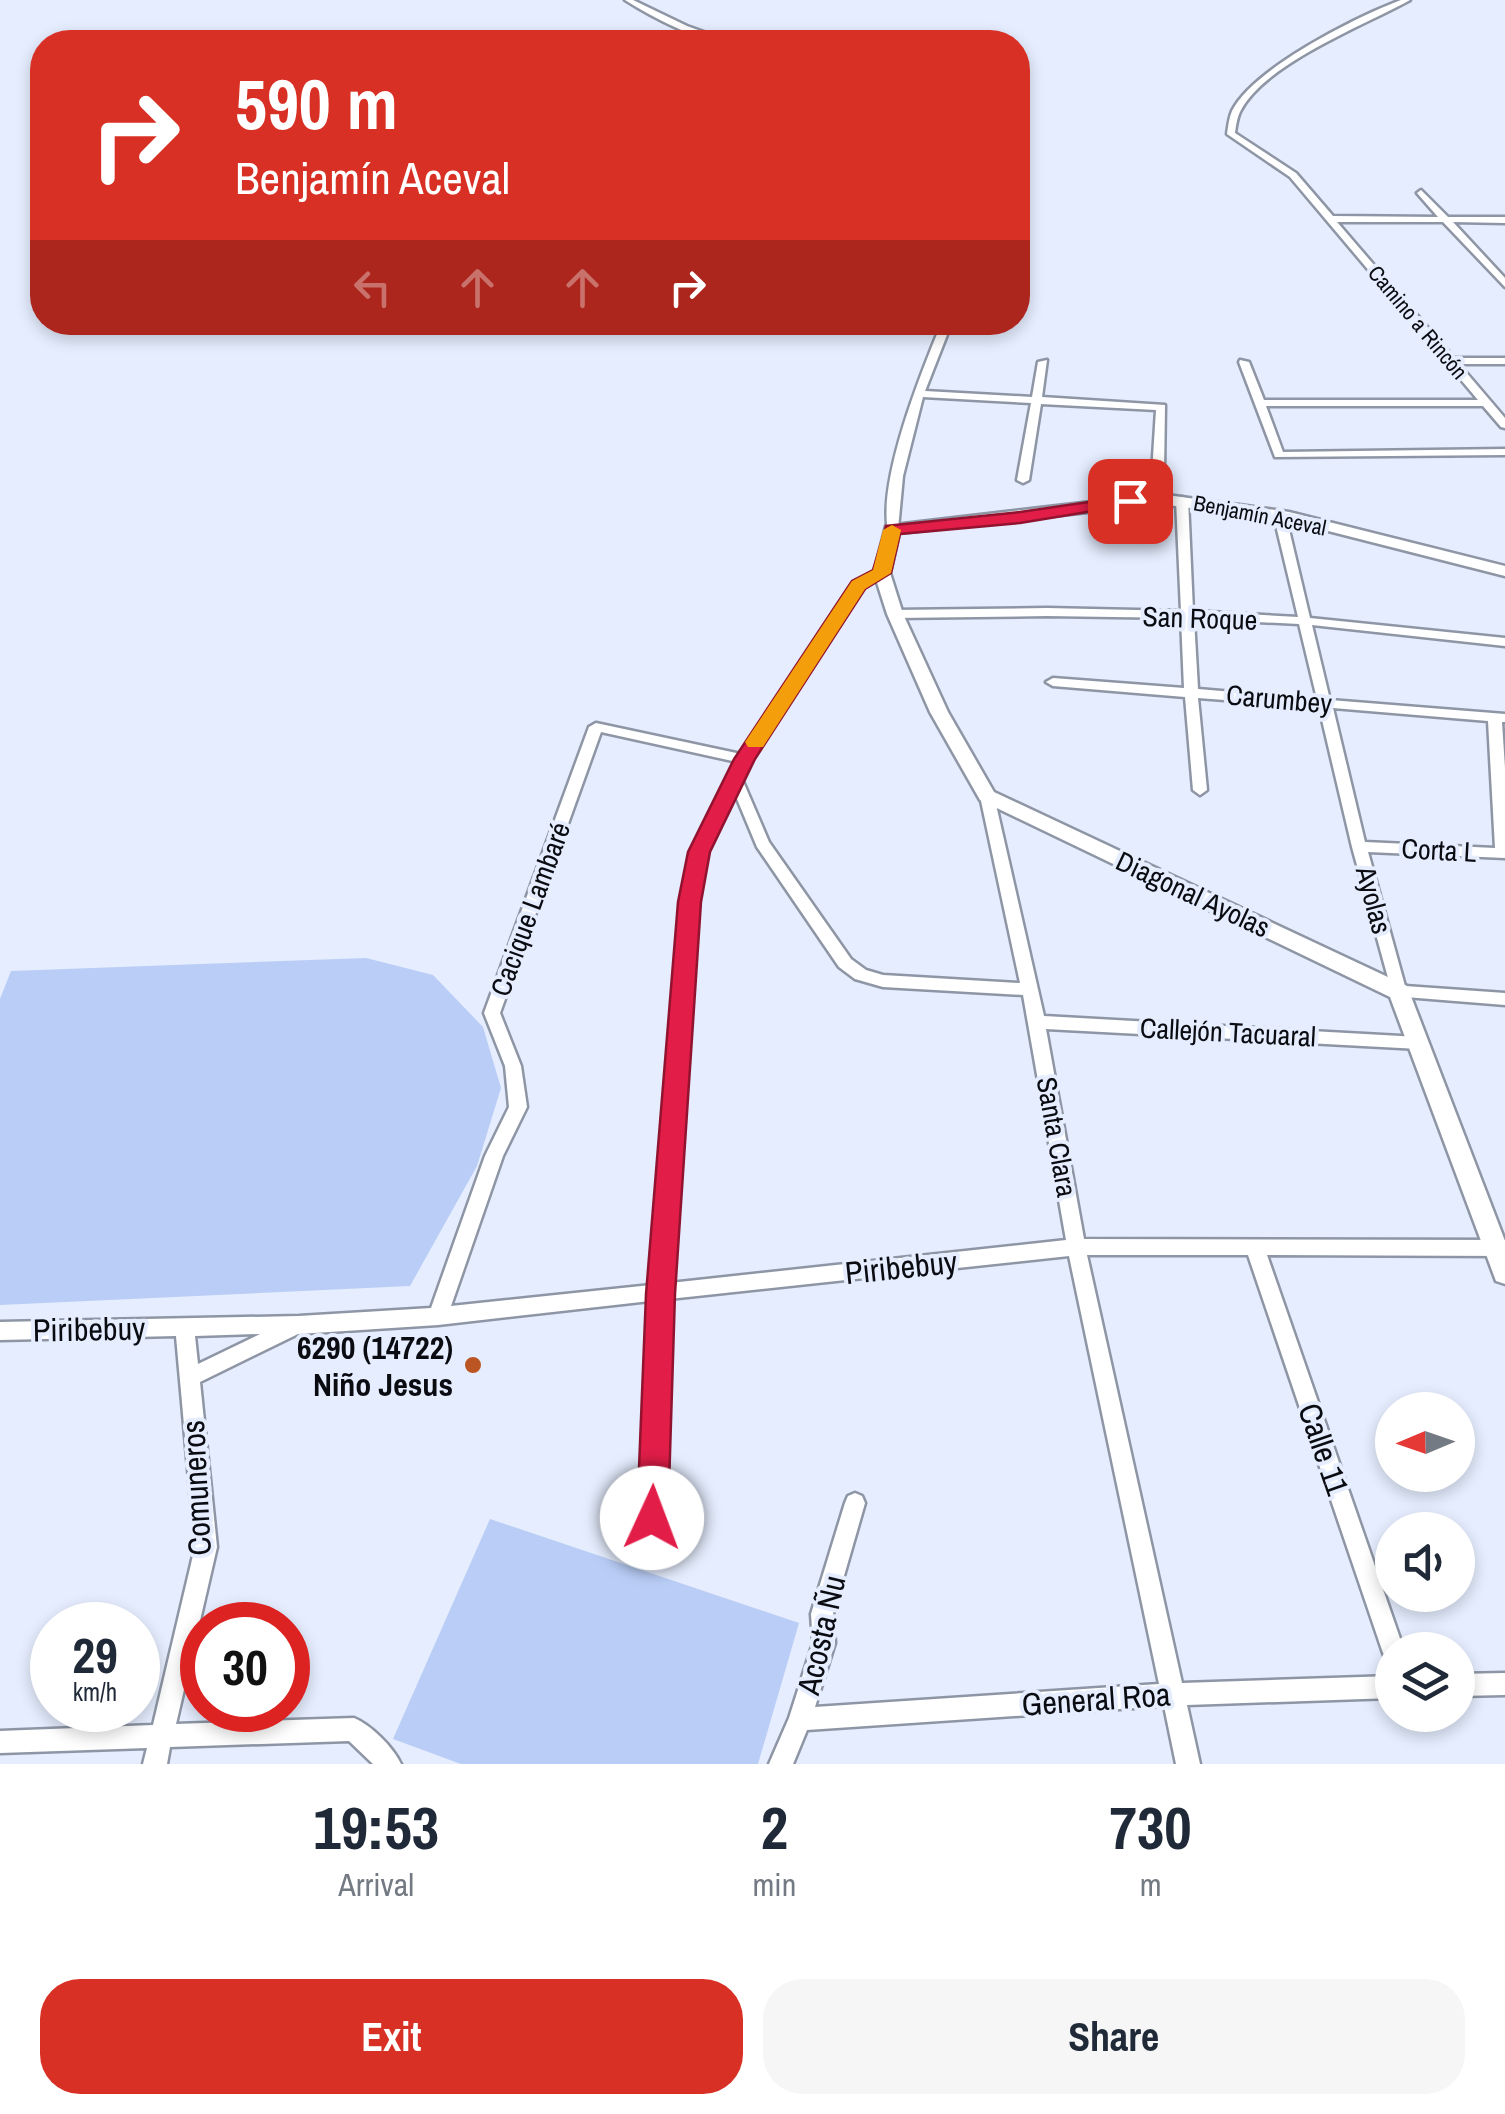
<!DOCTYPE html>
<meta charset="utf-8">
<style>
:root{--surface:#fff;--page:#f6f6f7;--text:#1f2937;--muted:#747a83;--accent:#d93025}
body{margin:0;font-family:"Archivo Narrow",sans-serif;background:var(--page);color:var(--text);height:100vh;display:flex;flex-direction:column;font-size:38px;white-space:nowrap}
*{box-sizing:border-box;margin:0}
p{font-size:32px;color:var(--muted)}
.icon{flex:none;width:55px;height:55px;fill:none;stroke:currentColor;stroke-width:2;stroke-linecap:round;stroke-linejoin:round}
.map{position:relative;height:1764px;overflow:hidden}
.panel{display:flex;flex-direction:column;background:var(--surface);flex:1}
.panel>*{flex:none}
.banner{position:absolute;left:30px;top:30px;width:1000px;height:305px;border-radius:40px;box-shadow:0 5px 15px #0003;background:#d93025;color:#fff;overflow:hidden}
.needle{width:65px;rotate:268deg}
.controls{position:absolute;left:1375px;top:1392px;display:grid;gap:20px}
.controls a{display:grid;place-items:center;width:100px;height:100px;border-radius:50%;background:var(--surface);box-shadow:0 5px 15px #0003;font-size:50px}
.speed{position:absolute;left:30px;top:1602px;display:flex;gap:20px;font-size:50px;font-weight:700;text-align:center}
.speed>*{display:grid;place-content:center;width:130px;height:130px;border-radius:50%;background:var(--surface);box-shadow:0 5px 15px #0003;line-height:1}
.speed small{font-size:25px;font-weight:400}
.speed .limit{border:15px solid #d22;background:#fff;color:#111}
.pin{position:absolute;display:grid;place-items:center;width:85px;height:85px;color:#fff;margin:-42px;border-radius:20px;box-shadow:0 5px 15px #0006}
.me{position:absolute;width:110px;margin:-55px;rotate:2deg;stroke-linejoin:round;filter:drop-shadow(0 0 8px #0008)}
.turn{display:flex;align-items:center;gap:35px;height:210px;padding:0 40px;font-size:45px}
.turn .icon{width:130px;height:130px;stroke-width:2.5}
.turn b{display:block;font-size:70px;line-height:85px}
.lanes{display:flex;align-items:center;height:95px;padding:0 40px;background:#0003;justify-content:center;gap:50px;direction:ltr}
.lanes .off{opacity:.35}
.eta{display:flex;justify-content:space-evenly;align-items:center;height:170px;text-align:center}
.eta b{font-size:60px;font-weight:800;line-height:70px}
.cta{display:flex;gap:20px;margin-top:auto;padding:20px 40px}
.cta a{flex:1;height:115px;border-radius:40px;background:var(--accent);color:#fff;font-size:40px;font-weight:800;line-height:115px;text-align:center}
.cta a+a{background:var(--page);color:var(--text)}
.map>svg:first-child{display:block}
.green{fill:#b9cdf6}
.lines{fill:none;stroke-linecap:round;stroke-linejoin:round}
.minor-casing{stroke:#8e96a5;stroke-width:5}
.tertiary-casing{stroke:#8e96a5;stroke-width:5}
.minor{fill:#fff;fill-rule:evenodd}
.tertiary{fill:#fff;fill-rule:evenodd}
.route{fill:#e11d48;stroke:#92132f;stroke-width:2.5}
.slow{fill:#f59e0b}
.poi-dot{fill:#bb5624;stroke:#e5edfe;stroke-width:4}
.labels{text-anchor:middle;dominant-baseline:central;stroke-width:8;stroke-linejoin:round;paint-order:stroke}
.far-street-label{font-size:22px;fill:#0a0c12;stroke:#e5edfe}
.street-label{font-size:28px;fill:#0a0c12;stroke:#e5edfe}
.near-street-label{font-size:32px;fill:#0a0c12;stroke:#e5edfe}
.near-poi-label{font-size:32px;font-weight:bold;fill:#0a0c12;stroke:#e5edfe;text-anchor:end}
</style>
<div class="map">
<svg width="1505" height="1764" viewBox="0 0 1505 1764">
<rect width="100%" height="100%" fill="#e5edfe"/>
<g class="green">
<polygon points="366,958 433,975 483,1027 501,1088 477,1166 410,1286 0,1305 0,999 11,971"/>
<polygon points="490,1519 799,1623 758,1764 461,1764 393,1739"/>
</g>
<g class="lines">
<g class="minor-casing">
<g id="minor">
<path d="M625 0H633L687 26 732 42C701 44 650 16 625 0Z"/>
<path d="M1401 0H1410C1365 25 1266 63 1241 110 1237 117 1236 126 1235 133L1296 173 1333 216 1438 217 1417 193 1421 190 1448 217H1505V223L1453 222 1505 278V287L1443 222H1337L1454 358H1505V364H1459L1505 418V428L1501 427 1483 406H1266L1283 452 1505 449V455L1275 457 1239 362 1240 360 1249 362 1264 400H1478L1290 177 1227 134C1228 127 1229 118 1232 111 1254 68 1356 17 1401 0Z"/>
<path d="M942 322H952L925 391 1032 397 1038 362 1047 360 1042 397 1165 405 1164 473 1158 476 1152 473 1156 410 1041 404 1029 480 1023 483 1017 480 1031 403 923 397 903 476 898 529 896 531H888C878 479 921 373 942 322Z"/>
<path d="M1182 497 1188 500 1193 611 1298 617 1274 517 1280 514 1286 517 1310 618 1505 638V646L1312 625 1330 700 1505 714V722H1502L1505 768V858L1368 852 1405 986 1505 993V1005L1393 996 1352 847 1319 707 1198 698 1207 790 1200 795 1193 790 1185 697 1053 686 1046 682 1053 678 1184 688 1181 618 1047 616 895 618 889 614 895 610 1047 608 1181 611 1176 500ZM1194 619 1299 624 1317 699 1198 689ZM1333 708 1488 721 1495 848 1365 842Z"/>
<path d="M882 569 888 573 863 588 752 759 742 779 769 842 851 959 866 970 883 975 1020 983 980 796 987 791 994 796 1044 1016 1419 1037 1425 1038 1427 1043 1425 1048 1419 1049 1046 1029 1084 1239 1505 1240V1256L1267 1255 1404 1650H1392V1661L1385 1658 1382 1650 1248 1255H1087L1182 1683 1392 1676V1698L1187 1705 1200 1764H1176L1164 1706 807 1730 793 1764H769L789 1718 813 1643 811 1614 845 1503 848 1496 855 1493 862 1496 865 1503 833 1614 835 1643 815 1707 1159 1684 1069 1256 669 1299 662 1555 659 1563 651 1566 643 1563 640 1555 650 1301 438 1325 298 1334 200 1382 217 1547 176 1724 354 1718C371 1725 393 1747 401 1764H373L349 1741 170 1747 167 1764H143L147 1748 0 1753V1731L153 1725 195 1547 176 1336 0 1340V1322L299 1316 431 1308 485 1156 509 1107 505 1066 484 1013 589 727 596 723 741 754 854 582ZM601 732 737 762 692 853 682 902 651 1285 451 1306 503 1156 527 1107 521 1066 500 1013ZM735 794 757 847 839 967 855 979 883 987 1023 995 1066 1240 670 1283 698 902 706 853ZM260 1334 198 1364 195 1336Z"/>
<polygon points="1505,1673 1505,1695 1458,1696 1458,1674"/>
</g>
</g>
<g class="tertiary-casing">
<polygon id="tertiary" points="1160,494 1289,512 1505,566 1505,576 1289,521 1160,504 899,533 890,573 903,614 948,712 994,792 1407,986 1505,1241 1505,1284 1496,1281 1493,1273 1390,997 980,800 930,712 887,614 874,573 886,526"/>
</g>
<use href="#minor" class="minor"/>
<use href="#tertiary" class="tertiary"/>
</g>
<polygon class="route" points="1130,496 1136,497 1136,504 1020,523 900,534 891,573 865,589 755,759 710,852 701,902 675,1294 668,1518 664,1529 652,1533 641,1529 637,1518 646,1294 678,902 688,852 734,759 852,581 873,570 886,526 1020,512"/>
<polygon class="slow" points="892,525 901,530 891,573 865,589 763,747 748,747 745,742 852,581 873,570 883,530"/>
<circle class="poi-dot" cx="473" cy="1365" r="10"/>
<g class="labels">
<g class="far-street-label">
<text transform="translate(1418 322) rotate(50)">Camino a Rincón</text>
<text transform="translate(1260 515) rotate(11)">Benjamín Aceval</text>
</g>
<g class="street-label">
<text transform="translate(1200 618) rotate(2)">San Roque</text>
<text transform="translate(1279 699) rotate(5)">Carumbey</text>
<text transform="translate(1439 850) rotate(3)">Corta L</text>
<text transform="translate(1193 894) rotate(25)">Diagonal Ayolas</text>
<text transform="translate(1374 900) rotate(75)">Ayolas</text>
<text transform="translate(530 909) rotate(-70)">Cacique Lambaré</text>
<text transform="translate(1228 1032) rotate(3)">Callejón Tacuaral</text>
<text transform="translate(1057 1137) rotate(80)">Santa Clara</text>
</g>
<g class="near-street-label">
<text transform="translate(901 1267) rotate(-6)">Piribebuy</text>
<text transform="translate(89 1329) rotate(-1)">Piribebuy</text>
<text transform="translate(1324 1449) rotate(71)">Calle 11</text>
<text transform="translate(196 1488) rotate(-93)">Comuneros</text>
<text transform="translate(821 1635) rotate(-77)">Acosta Ñu</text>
<text transform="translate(1096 1699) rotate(-4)">General Roa</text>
</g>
<g class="near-poi-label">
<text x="453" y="1347">6290 (14722)<tspan x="453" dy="37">Niño Jesus</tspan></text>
</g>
</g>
</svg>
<div class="controls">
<a><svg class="needle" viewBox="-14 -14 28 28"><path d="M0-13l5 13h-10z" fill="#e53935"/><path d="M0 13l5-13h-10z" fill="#747a83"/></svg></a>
<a><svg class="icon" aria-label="sound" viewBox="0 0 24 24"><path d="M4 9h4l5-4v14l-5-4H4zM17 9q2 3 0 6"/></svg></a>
<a><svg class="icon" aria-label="layers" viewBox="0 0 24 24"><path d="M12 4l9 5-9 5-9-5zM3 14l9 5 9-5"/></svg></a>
</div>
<div class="speed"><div>29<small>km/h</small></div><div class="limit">30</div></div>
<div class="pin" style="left:1130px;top:501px;background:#d93025"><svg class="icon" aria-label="arrive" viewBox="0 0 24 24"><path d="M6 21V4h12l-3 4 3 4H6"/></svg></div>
<svg class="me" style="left:652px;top:1518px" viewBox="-20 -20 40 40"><circle r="19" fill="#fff"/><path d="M0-13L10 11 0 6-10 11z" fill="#e11d48"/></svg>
<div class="banner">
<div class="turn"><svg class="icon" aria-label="right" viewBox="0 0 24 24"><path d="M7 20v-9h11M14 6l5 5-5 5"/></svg><div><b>590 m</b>Benjamín Aceval</div></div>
<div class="lanes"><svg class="icon off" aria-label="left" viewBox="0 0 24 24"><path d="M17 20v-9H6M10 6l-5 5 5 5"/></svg><svg class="icon off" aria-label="ahead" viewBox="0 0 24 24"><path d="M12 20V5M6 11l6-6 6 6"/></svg><svg class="icon off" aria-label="ahead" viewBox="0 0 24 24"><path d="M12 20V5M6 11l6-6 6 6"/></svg><svg class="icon" aria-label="right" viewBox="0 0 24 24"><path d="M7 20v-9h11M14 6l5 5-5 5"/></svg></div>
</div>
</div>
<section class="panel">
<div class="eta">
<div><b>19:53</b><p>Arrival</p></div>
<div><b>2</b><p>min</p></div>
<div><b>730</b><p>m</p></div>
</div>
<div class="cta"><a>Exit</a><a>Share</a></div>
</section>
